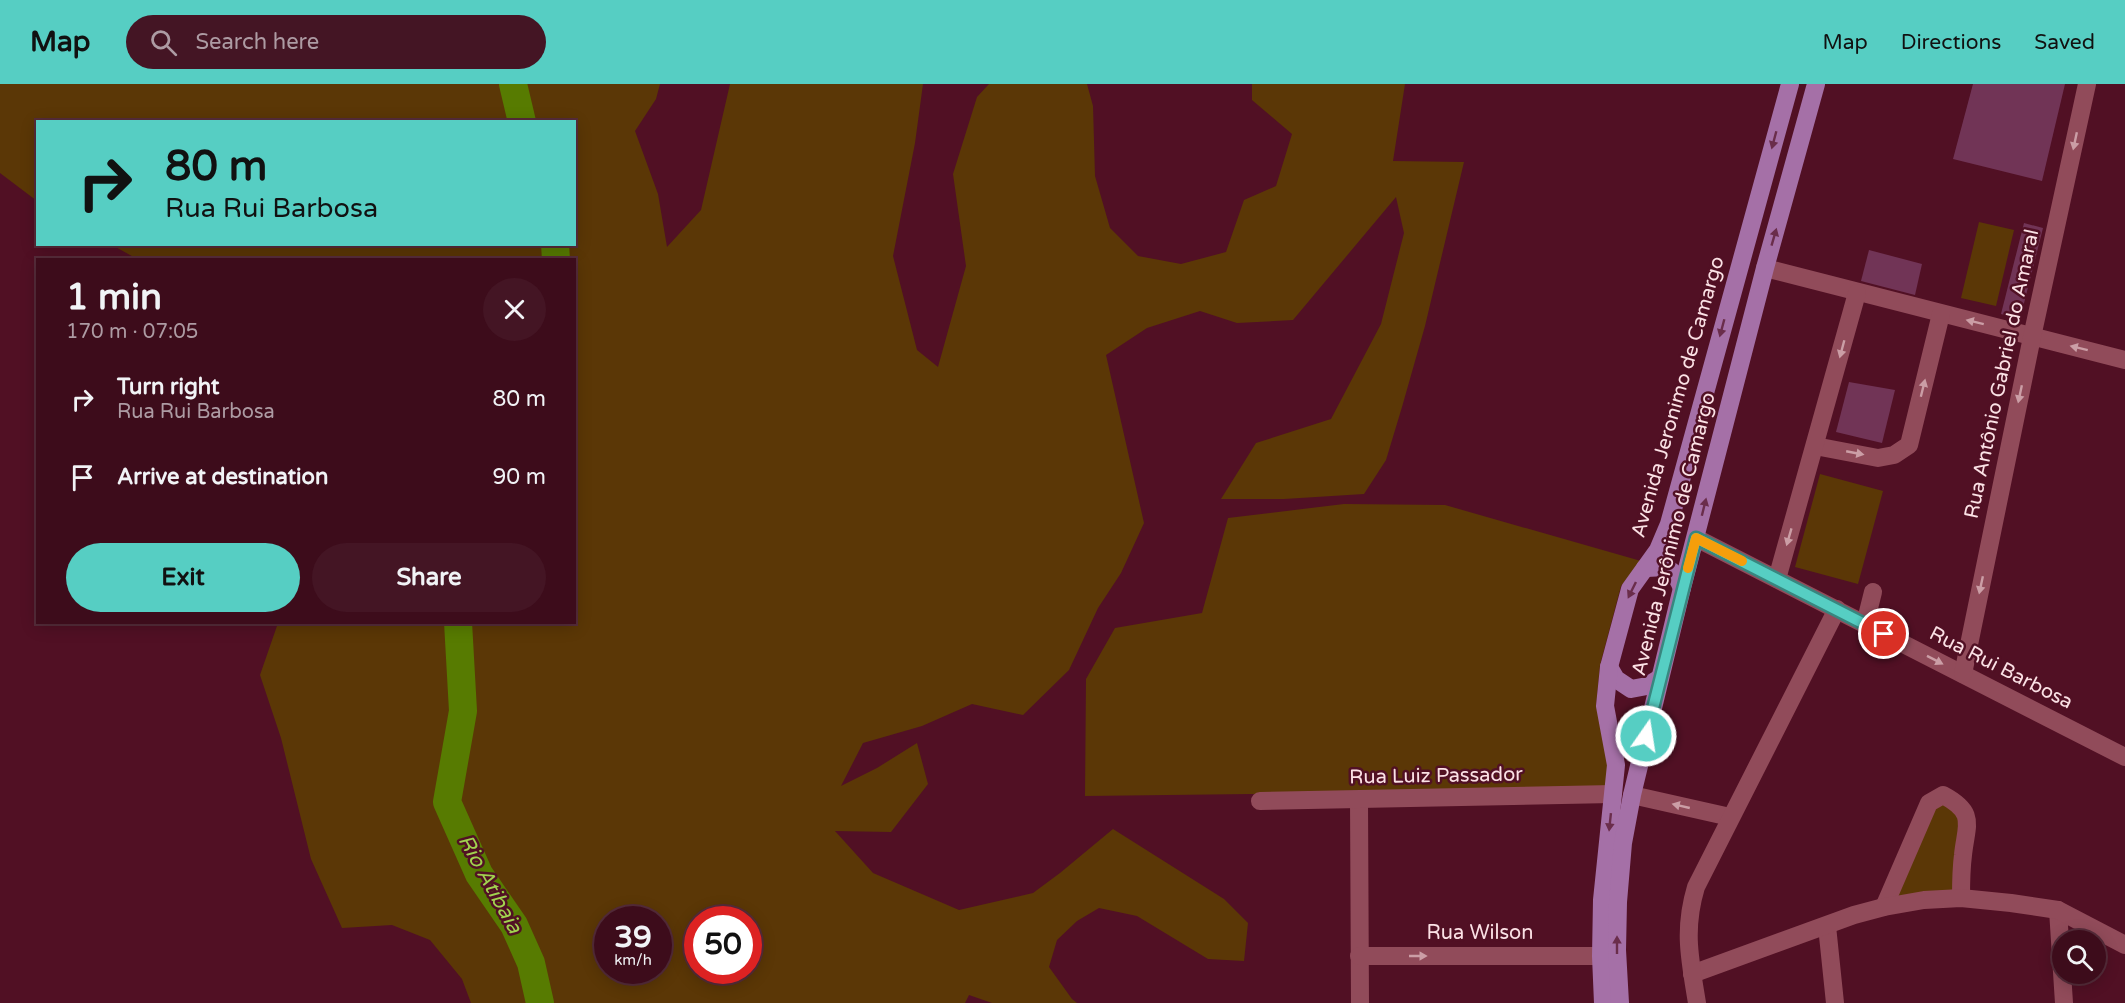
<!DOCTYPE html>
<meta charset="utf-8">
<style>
:root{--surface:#3d0c1b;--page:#441524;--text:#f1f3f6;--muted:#ad9ba3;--line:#562c3a;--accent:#56cec3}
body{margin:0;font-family:"Varela Round",sans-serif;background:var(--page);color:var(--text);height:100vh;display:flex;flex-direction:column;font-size:22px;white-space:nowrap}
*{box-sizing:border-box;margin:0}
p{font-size:20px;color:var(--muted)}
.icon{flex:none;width:33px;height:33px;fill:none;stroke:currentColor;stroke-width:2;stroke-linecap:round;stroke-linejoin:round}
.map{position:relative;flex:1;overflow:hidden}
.panel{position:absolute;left:36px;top:174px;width:540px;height:366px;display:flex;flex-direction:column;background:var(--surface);border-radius:0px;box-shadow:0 3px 15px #0003,0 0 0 2px var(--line)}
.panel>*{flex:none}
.top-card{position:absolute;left:36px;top:36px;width:540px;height:126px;border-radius:0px;box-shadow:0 3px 15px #0003,0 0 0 2px var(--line);background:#56cec3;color:#111;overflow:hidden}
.tools{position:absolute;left:2052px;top:846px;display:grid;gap:12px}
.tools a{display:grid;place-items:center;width:54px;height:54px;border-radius:50%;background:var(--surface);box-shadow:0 3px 15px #0003,0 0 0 2px var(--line);font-size:30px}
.speed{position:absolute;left:594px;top:822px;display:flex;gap:12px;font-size:30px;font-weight:700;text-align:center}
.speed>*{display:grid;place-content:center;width:78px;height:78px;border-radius:50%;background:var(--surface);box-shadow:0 3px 15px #0003,0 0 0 2px var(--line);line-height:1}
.speed small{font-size:15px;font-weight:400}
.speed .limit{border:9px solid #d22;background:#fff;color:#111}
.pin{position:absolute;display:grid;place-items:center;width:51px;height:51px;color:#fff;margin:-26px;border:3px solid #fff;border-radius:50%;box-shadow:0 2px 6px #0007}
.me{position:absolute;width:66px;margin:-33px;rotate:13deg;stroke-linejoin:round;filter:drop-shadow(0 0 4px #0008)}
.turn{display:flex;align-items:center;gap:21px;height:126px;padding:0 30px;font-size:27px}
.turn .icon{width:78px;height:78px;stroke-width:2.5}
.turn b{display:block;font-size:42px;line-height:51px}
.round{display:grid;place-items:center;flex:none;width:63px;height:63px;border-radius:32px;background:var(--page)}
.headline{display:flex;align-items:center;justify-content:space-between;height:102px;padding:0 30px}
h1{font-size:36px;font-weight:800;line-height:45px}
.action{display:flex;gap:12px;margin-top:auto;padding:12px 30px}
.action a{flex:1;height:69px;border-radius:36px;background:var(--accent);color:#111;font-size:24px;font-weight:800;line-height:69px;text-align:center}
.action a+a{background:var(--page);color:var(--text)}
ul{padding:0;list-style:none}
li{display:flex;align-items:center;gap:18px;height:78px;padding:0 30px}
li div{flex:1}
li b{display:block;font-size:22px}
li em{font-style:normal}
header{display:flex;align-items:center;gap:36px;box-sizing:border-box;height:84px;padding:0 30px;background:var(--accent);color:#111}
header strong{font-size:28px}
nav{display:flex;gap:33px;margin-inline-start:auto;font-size:21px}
.search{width:420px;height:54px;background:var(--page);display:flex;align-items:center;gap:15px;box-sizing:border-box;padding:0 21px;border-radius:33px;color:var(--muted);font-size:22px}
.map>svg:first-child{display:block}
.green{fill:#5b3706;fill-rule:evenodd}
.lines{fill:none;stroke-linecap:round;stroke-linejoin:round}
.river{stroke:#577b01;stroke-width:28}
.building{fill:#713456}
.minor{stroke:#914b5a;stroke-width:18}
.major{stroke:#a570a7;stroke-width:18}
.oneway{fill:#6a2d4b}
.oneway2{fill:#cb9ea6}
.route-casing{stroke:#38867f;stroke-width:15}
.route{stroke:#56cec3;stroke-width:10}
.slow{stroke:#f59e0b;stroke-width:10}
.labels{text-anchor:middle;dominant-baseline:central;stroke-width:5;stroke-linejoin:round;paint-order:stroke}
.street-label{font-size:20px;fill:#fbe1e5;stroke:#511024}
.water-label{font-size:21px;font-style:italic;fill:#a1d24f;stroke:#511024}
</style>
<header>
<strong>Map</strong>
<div class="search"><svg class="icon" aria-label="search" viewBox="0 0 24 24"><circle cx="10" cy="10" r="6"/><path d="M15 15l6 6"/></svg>Search here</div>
<nav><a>Map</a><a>Directions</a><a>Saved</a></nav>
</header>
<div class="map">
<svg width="2125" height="919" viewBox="0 0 2125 919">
<rect width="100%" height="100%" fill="#511024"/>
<g class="green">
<path d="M0 0H660L656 15 635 47 658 110 667 163 701 126 730 0H923L915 59 893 172 917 266 938 283 966 182 953 90 977 13 989 0H1087L1093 22 1095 92 1110 144 1138 172 1181 180 1226 168 1244 116 1276 102 1292 50 1252 16V0H1405L1393 77 1464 78 1425 242 1402 323 1386 376 1364 410 1284 415H1221L1256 359 1331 335 1381 240 1404 149 1396 113 1293 236 1237 239 1200 227 1147 244 1106 271 1144 439 1121 489 1098 524 1069 586 1023 631 972 620 922 642 863 659 841 702 877 684 917 659 928 700 891 748 835 747 873 789 959 826 1033 809 1060 789 1113 745 1224 815 1248 839 1244 877 1208 875 1137 832 1099 824 1077 837 1057 856 1049 883 1072 915 1077 919H992L969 911 965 919H471L462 895 430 856 392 841 342 844 311 775 281 654 260 591 278 539 574 538V176H139L112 161 574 160V38H38L37 117 0 89ZM608 836H658V886H608ZM698 836H748V886H698Z"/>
<polygon points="1979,138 2014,146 1996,222 1961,214"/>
<polygon points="1820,390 1883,407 1858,500 1795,483"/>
<polygon points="1344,420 1445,421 1641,477 1621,502 1600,581 1596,622 1610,682 1608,706 1085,712 1086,595 1115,544 1202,529 1228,434"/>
<polygon points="1941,718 1961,729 1958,812 1888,819 1931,721"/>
</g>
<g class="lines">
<g class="river">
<polyline points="513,0 522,38"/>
<polyline points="555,160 556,176"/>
<polyline points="458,538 463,627 447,718 479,790 514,841 531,879 540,919"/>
</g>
</g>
<g class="building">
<polygon points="1973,0 2065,0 2042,97 1953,75"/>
<polygon points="2024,139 2043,144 2020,235 2001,230"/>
<polygon points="1869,166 1922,180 1915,211 1861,197"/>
<polygon points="1849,298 1895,306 1882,359 1836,348"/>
</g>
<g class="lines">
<g class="minor">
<polyline points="1765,184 2125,276"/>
<polyline points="1815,362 1878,374 1894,371 1909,361 1941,230"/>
<polyline points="1696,454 2125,673"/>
<polyline points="1777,495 1857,209"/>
<polyline points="1865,540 1873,508"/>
<polyline points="1963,590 2032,253 2087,0"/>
<polyline points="1632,711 1730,733"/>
<polyline points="1359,716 1360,919"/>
<polyline points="1260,717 1613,710"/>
<path d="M1884 823 1929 719 1943 711C1977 729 1966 741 1963 771 1961 786 1961 800 1961 814"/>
<polyline points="2058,826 2064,919"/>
<polyline points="1827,842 1835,919"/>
<polyline points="1359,872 1601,872"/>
<polyline points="1692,890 1854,831 1884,823 1924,816 1961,814 2011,819 2058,826 2125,861"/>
<path d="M1697 919C1690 876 1683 846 1696 803L1837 525"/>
</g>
<g class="major">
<path d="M1645 484C1668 482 1673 483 1682 504"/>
<polyline points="1609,583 1616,595 1631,605 1647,602 1660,594"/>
<polyline points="1603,919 1601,872 1602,816 1616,681 1605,622 1609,583 1630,505 1658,466 1669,440 1790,0"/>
<polyline points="1620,919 1617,866 1618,818 1623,759 1632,711 1682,504 1765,184 1816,0"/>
</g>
</g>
<defs><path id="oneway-solid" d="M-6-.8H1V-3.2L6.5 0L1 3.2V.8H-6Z" transform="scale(1.5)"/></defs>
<g class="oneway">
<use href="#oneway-solid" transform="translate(1774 56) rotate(105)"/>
<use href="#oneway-solid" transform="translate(1774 153) rotate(-74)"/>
<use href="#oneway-solid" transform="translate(1722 244) rotate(105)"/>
<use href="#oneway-solid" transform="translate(1704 423) rotate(-76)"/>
<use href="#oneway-solid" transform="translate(1632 506) rotate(116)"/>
<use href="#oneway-solid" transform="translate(1610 738) rotate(96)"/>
<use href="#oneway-solid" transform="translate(1617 861) rotate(-90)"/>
</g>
<g class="oneway2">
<use href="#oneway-solid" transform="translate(2075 57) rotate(102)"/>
<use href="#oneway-solid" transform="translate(1975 238) rotate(-166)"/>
<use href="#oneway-solid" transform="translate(2079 264) rotate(-166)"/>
<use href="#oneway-solid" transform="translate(1842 265) rotate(105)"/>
<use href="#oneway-solid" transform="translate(1923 304) rotate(-76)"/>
<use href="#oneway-solid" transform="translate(2020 310) rotate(102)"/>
<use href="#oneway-solid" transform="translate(1855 369) rotate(11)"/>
<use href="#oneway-solid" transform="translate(1789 453) rotate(106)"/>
<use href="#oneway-solid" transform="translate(1981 501) rotate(102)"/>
<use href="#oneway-solid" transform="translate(1935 576) rotate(27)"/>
<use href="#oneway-solid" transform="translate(1681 722) rotate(-167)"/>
<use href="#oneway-solid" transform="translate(1418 872)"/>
</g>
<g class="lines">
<g class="route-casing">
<polyline id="route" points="1646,652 1696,454 1884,550"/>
</g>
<use href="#route" class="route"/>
<polyline class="slow" points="1688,484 1696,454 1742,477"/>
</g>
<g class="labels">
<g class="street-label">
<text transform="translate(2002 290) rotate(-78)">Rua Antônio Gabriel do Amaral</text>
<text transform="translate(1678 313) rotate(-74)">Avenida Jeronimo de Camargo</text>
<text transform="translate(1674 450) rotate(-76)">Avenida Jerônimo de Camargo</text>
<text transform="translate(2001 584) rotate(27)">Rua Rui Barbosa</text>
<text transform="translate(1436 692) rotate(-1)">Rua Luiz Passador</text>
<text x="1480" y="849">Rua Wilson</text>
</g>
<g class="water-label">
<text transform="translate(490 800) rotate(61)">Rio Atibaia</text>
</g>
</g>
</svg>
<div class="tools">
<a><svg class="icon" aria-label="search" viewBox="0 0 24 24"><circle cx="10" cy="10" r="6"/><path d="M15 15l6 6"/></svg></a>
</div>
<div class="speed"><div>39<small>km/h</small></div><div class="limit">50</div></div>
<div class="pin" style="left:1884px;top:550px;background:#d93025"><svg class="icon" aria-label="arrive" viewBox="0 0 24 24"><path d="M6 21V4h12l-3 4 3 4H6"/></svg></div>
<svg class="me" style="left:1646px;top:652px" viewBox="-20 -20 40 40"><circle r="17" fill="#56cec3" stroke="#fff" stroke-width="3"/><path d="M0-11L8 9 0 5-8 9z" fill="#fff"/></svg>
<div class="top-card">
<div class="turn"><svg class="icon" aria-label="right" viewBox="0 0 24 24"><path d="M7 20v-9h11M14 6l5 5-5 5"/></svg><div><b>80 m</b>Rua Rui Barbosa</div></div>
</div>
<section class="panel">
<div class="headline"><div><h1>1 min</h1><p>170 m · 07:05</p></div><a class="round"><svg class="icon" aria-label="close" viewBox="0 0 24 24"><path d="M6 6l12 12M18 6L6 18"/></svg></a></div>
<ul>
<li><svg class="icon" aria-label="right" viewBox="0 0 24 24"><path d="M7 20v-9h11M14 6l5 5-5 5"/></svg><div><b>Turn right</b><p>Rua Rui Barbosa</p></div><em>80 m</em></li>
<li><svg class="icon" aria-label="arrive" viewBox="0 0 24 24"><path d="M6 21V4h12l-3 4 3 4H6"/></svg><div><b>Arrive at destination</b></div><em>90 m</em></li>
</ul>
<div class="action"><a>Exit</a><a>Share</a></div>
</section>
</div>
